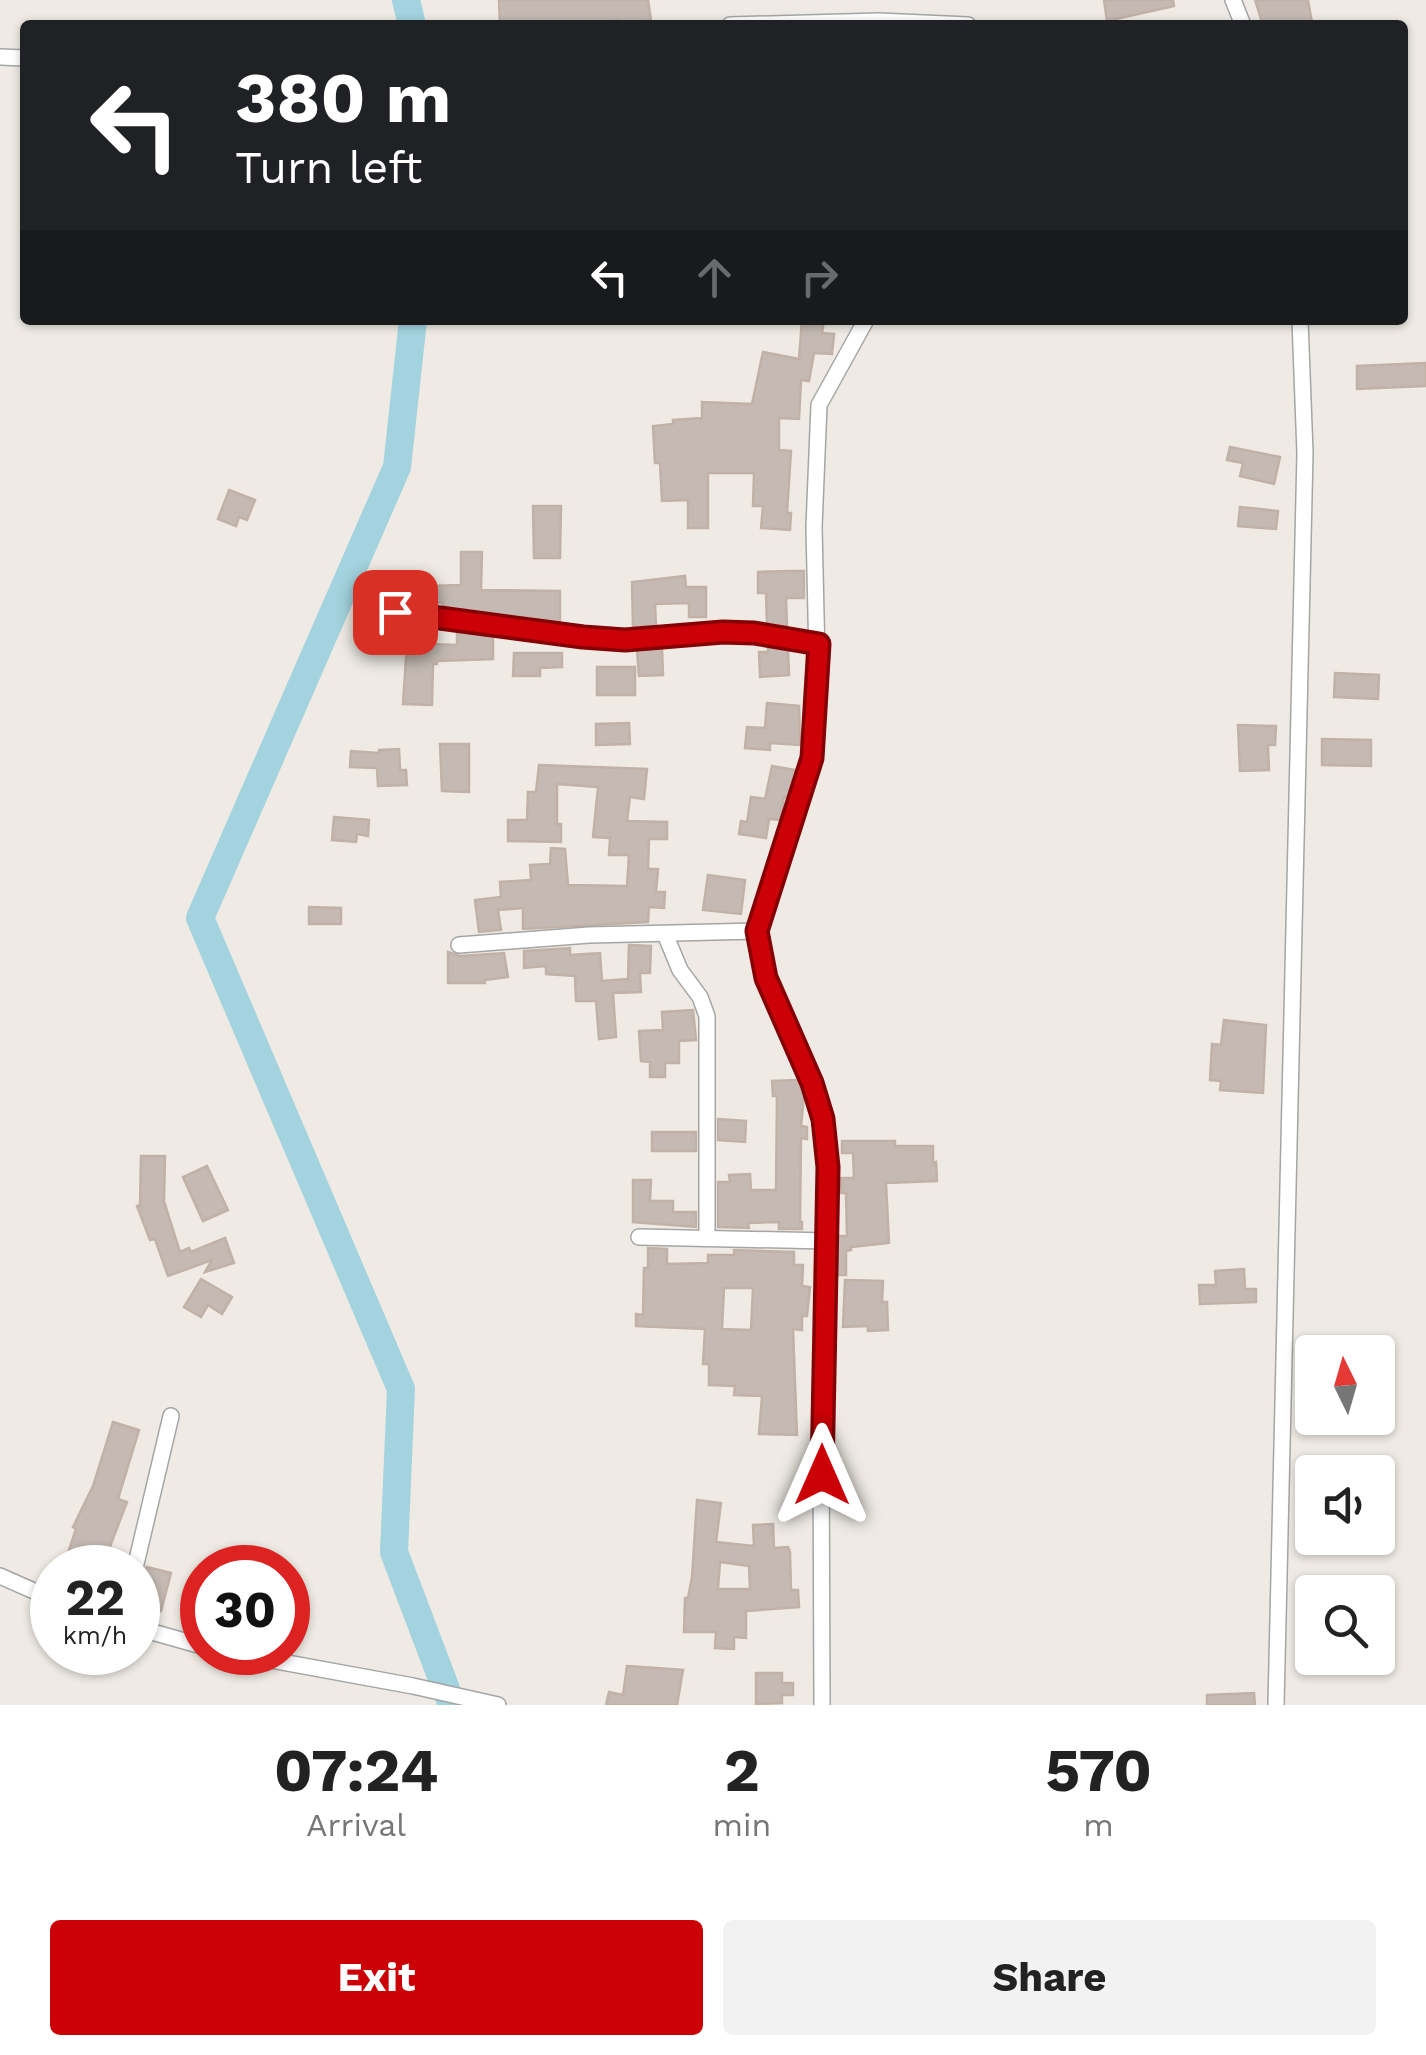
<!DOCTYPE html>
<style>
:root{--surface:#fff;--page:#f2f2f2;--text:#222;--muted:#767676;--accent:#cc0007}
body{margin:0;font-family:"Work Sans",sans-serif;background:var(--page);color:var(--text);height:100vh;display:flex;flex-direction:column;font-size:38px;white-space:nowrap}
*{box-sizing:border-box;margin:0}
p{font-size:32px;color:var(--muted)}
.icon{flex:none;width:55px;height:55px;fill:none;stroke:currentColor;stroke-width:2;stroke-linecap:round;stroke-linejoin:round}
.map{position:relative;height:1705px;overflow:hidden}
.panel{display:flex;flex-direction:column;background:var(--surface);flex:1}
.panel>*{flex:none}
.hud{position:absolute;left:20px;top:20px;width:1388px;height:305px;border-radius:10px;box-shadow:0 2px 8px #0004;background:#202124;color:#fff;overflow:hidden}
.needle{width:65px;rotate:355deg}
.tools{position:absolute;left:1295px;top:1335px;display:grid;gap:20px}
.tools a{display:grid;place-items:center;width:100px;height:100px;border-radius:10px;background:var(--surface);box-shadow:0 2px 8px #0004;font-size:50px}
.speed{position:absolute;left:30px;top:1545px;display:flex;gap:20px;font-size:50px;font-weight:700;text-align:center}
.speed>*{display:grid;place-content:center;width:130px;height:130px;border-radius:50%;background:var(--surface);box-shadow:0 2px 8px #0004;line-height:1}
.speed small{font-size:25px;font-weight:400}
.speed .limit{border:15px solid #d22;background:#fff;color:#111}
.pin{position:absolute;display:grid;place-items:center;width:85px;height:85px;color:#fff;margin:-42px;border-radius:20px;box-shadow:0 5px 15px #0006}
.me{position:absolute;width:110px;margin:-55px;rotate:0deg;stroke-linejoin:round;filter:drop-shadow(0 0 8px #0008)}
.turn{display:flex;align-items:center;gap:35px;height:210px;padding:0 50px;font-size:45px}
.turn .icon{width:130px;height:130px;stroke-width:2.5}
.turn b{display:block;font-size:70px;line-height:85px}
.lanes{display:flex;align-items:center;height:95px;padding:0 50px;background:#0003;justify-content:center;gap:50px;direction:ltr}
.lanes .off{opacity:.35}
.eta{display:flex;justify-content:space-evenly;align-items:center;height:170px;text-align:center}
.eta b{font-size:60px;font-weight:700;line-height:70px}
.button{display:flex;gap:20px;margin-top:auto;padding:20px 50px}
.button a{flex:1;height:115px;border-radius:10px;background:var(--accent);color:#fff;font-size:40px;font-weight:700;line-height:115px;text-align:center}
.button a+a{background:var(--page);color:var(--text)}
.map>svg:first-child{display:block}
.lines{fill:none;stroke-linecap:round;stroke-linejoin:round}
.river{stroke:#a3d3de;stroke-width:28}
.building{fill:#c4bab3;stroke:#c1b1a6;stroke-width:2.5;fill-rule:evenodd}
.minor-casing{stroke:#a5a5a5;stroke-width:18}
.minor{stroke:#fff;stroke-width:15}
.route-casing{stroke:#850005;stroke-width:25}
.route{stroke:#cc0007;stroke-width:18}
</style>
<div class="map">
<svg width="1426" height="1705" viewBox="0 0 1426 1705">
<rect width="100%" height="100%" fill="#efebe4"/>
<g class="lines">
<g class="river">
<polyline points="406,0 412,25"/>
<polyline points="413,320 397,467 200,918 401,1389 394,1552 452,1705"/>
</g>
</g>
<g class="building">
<polygon points="499,0 648,0 651,20 619,24 619,20 578,25 500,25"/>
<polygon points="1104,0 1173,0 1174,6 1107,21"/>
<polygon points="1255,0 1308,0 1312,23 1263,25"/>
<polygon points="802,320 824,320 822,333 834,334 832,354 814,353 809,381 801,380 799,419 779,418 779,450 791,451 787,513 791,513 790,530 761,528 763,506 753,506 754,473 708,473 708,528 688,528 688,500 662,501 660,463 655,463 653,426 673,424 673,420 702,418 702,402 752,404 763,352 799,359"/>
<polygon points="1426,363 1426,386 1357,389 1357,366"/>
<polygon points="1230,447 1280,457 1274,484 1240,476 1243,463 1227,460"/>
<polygon points="229,490 255,500 247,520 239,517 236,526 218,519"/>
<polygon points="533,506 561,506 560,558 534,558"/>
<polygon points="1240,507 1278,511 1276,529 1238,526"/>
<polygon points="461,552 482,552 481,590 560,591 560,622 443,607 443,603 427,602 427,586 461,585"/>
<polygon points="790,571 804,571 804,598 786,598 787,627 767,624 766,593 758,593 758,572"/>
<polygon points="685,576 686,587 706,587 706,617 689,617 689,603 655,604 656,626 633,627 632,582"/>
<polygon points="457,632 493,636 493,659 437,661 437,664 433,664 432,705 403,704 407,643 457,645"/>
<polygon points="768,647 788,650 789,675 760,677 759,652 768,652"/>
<polygon points="662,648 663,675 639,676 637,650"/>
<polygon points="514,653 562,653 562,667 540,668 540,676 513,676"/>
<rect x="597" y="667" width="38" height="28"/>
<polygon points="1335,673 1379,675 1378,699 1334,697"/>
<polygon points="767,703 799,706 800,745 770,743 770,750 745,748 747,727 765,728"/>
<polygon points="629,723 630,744 596,745 596,724"/>
<polygon points="1238,725 1276,726 1275,745 1268,745 1269,770 1240,771"/>
<polygon points="1322,739 1371,740 1371,766 1322,765"/>
<polygon points="440,744 469,744 469,792 442,791"/>
<polygon points="399,749 400,770 406,770 407,785 378,786 377,768 350,767 351,751 379,753 379,750"/>
<polygon points="539,765 647,769 644,799 630,797 627,821 667,822 667,839 649,839 648,869 658,869 656,892 665,892 664,908 649,907 648,922 523,929 523,908 498,910 501,930 479,932 475,900 501,897 500,882 531,880 530,865 550,864 551,848 565,849 568,885 627,886 629,855 609,855 610,838 593,837 598,787 557,784 557,824 561,824 561,842 508,841 508,820 527,820 528,792 536,792"/>
<polygon points="772,766 795,770 788,798 784,797 780,820 769,819 766,838 739,834 741,821 747,822 751,797 765,799"/>
<polygon points="334,817 369,820 368,836 357,834 356,842 332,840"/>
<polygon points="708,875 745,880 741,914 703,910"/>
<polygon points="309,907 341,908 341,924 309,924"/>
<polygon points="629,945 651,946 650,973 640,973 641,992 613,993 616,1037 599,1039 596,1001 576,1001 575,976 546,974 546,966 524,968 524,951 570,948 570,955 600,953 602,981 628,979"/>
<polygon points="448,952 460,956 504,953 508,977 485,980 485,983 448,983"/>
<polygon points="693,1010 696,1040 679,1041 679,1063 665,1063 665,1077 650,1077 650,1062 641,1061 639,1031 663,1030 662,1012"/>
<polygon points="1224,1020 1266,1025 1263,1093 1220,1090 1221,1081 1210,1080 1212,1044 1221,1045"/>
<polygon points="798,1080 804,1095 801,1126 807,1127 807,1139 801,1138 800,1222 802,1222 802,1229 779,1229 779,1222 748,1223 749,1228 718,1227 718,1182 730,1182 729,1175 750,1174 751,1190 776,1190 777,1096 773,1096 772,1081"/>
<polygon points="718,1119 746,1121 745,1142 718,1140"/>
<rect x="652" y="1132" width="44" height="19"/>
<polygon points="842,1141 895,1141 895,1146 933,1146 933,1163 936,1162 937,1181 886,1183 889,1243 851,1247 851,1250 846,1251 846,1275 836,1275 837,1236 847,1236 846,1193 841,1193 841,1178 854,1178 853,1153 842,1153"/>
<polygon points="141,1156 165,1156 164,1201 180,1252 189,1248 191,1252 225,1238 234,1263 205,1272 212,1260 168,1276 155,1239 150,1240 137,1206 140,1205"/>
<polygon points="207,1166 228,1210 203,1221 183,1177"/>
<polygon points="633,1180 651,1180 650,1201 673,1201 673,1212 696,1212 696,1227 633,1222"/>
<path d="M648 1248 667 1249V1264L708 1263V1255H734V1250L794 1252V1265H803L802 1286 810 1287 807 1316H802V1330L793 1329 797 1435 759 1434 762 1396 734 1395 735 1386 709 1385V1364H703L705 1329 636 1326V1314L643 1315 644 1268H648ZM724 1288H753L751 1330 722 1329Z"/>
<polygon points="1244,1269 1245,1289 1256,1289 1256,1302 1200,1304 1199,1285 1216,1285 1215,1271"/>
<polygon points="201,1279 232,1297 222,1314 208,1305 201,1317 184,1307"/>
<polygon points="845,1280 883,1281 882,1302 887,1302 888,1330 868,1331 868,1326 843,1327"/>
<polygon points="113,1422 139,1430 118,1499 127,1502 106,1557 125,1563 124,1568 63,1568 76,1529 73,1527 93,1486"/>
<path d="M697 1500 721 1503 716 1542 754 1546 753 1525 773 1524 774 1548 788 1547 790 1552 791 1590H798L799 1607 746 1611V1638L734 1637V1649L715 1648 716 1632H684L685 1598H688L692 1577ZM720 1562 749 1566 750 1589H718Z"/>
<polygon points="147,1567 171,1573 161,1611 144,1607 147,1594 138,1591 138,1579"/>
<polygon points="627,1666 683,1670 677,1705 606,1705 609,1692 623,1695"/>
<polygon points="756,1673 782,1673 782,1683 793,1683 793,1695 782,1695 782,1703 756,1704"/>
<polygon points="1254,1693 1255,1705 1207,1705 1207,1695"/>
</g>
<g class="lines">
<g class="minor-casing">
<g id="minor">
<polyline points="1233,0 1243,25"/>
<polyline points="730,25 879,21 968,25"/>
<polyline points="0,57 25,58"/>
<polyline points="395,612 583,637 625,640 723,632 754,633 819,644"/>
<polyline points="665,934 680,970 700,997 707,1016 707,1238"/>
<polyline points="459,945 589,935 757,931"/>
<polyline points="639,1237 827,1241"/>
<polyline points="135,1568 171,1416"/>
<polyline points="0,1576 52,1599"/>
<polyline points="138,1628 202,1646"/>
<polyline points="228,1652 413,1686 498,1705"/>
<polyline points="822,1705 821,1437 828,1167 823,1119 812,1083 766,978 757,931 813,758 818,702 814,527 819,405 866,320"/>
<polyline points="1276,1705 1305,453 1300,320"/>
</g>
</g>
<use href="#minor" class="minor"/>
</g>
<g class="lines">
<g class="route-casing">
<polyline id="route" points="395,612 583,637 625,640 723,632 754,633 819,644 812,758 757,931 766,978 812,1083 823,1119 828,1167 822,1475"/>
</g>
<use href="#route" class="route"/>
</g>
</svg>
<div class="tools">
<a><svg class="needle" viewBox="-14 -14 28 28"><path d="M0-13l5 13h-10z" fill="#e53935"/><path d="M0 13l5-13h-10z" fill="#767676"/></svg></a>
<a><svg class="icon" aria-label="sound" viewBox="0 0 24 24"><path d="M4 9h4l5-4v14l-5-4H4zM17 9q2 3 0 6"/></svg></a>
<a><svg class="icon" aria-label="search" viewBox="0 0 24 24"><circle cx="10" cy="10" r="6"/><path d="M15 15l6 6"/></svg></a>
</div>
<div class="speed"><div>22<small>km/h</small></div><div class="limit">30</div></div>
<div class="pin" style="left:395px;top:612px;background:#d93025"><svg class="icon" aria-label="arrive" viewBox="0 0 24 24"><path d="M6 21V4h12l-3 4 3 4H6"/></svg></div>
<svg class="me" style="left:822px;top:1475px" viewBox="-20 -20 40 40"><path d="M0-17L14 15 0 8-14 15z" fill="#cc0007" stroke="#fff" stroke-width="4"/></svg>
<div class="hud">
<div class="turn"><svg class="icon" aria-label="left" viewBox="0 0 24 24"><path d="M17 20v-9H6M10 6l-5 5 5 5"/></svg><div><b>380 m</b>Turn left</div></div>
<div class="lanes"><svg class="icon" aria-label="left" viewBox="0 0 24 24"><path d="M17 20v-9H6M10 6l-5 5 5 5"/></svg><svg class="icon off" aria-label="ahead" viewBox="0 0 24 24"><path d="M12 20V5M6 11l6-6 6 6"/></svg><svg class="icon off" aria-label="right" viewBox="0 0 24 24"><path d="M7 20v-9h11M14 6l5 5-5 5"/></svg></div>
</div>
</div>
<section class="panel">
<div class="eta">
<div><b>07:24</b><p>Arrival</p></div>
<div><b>2</b><p>min</p></div>
<div><b>570</b><p>m</p></div>
</div>
<div class="button"><a>Exit</a><a>Share</a></div>
</section>
